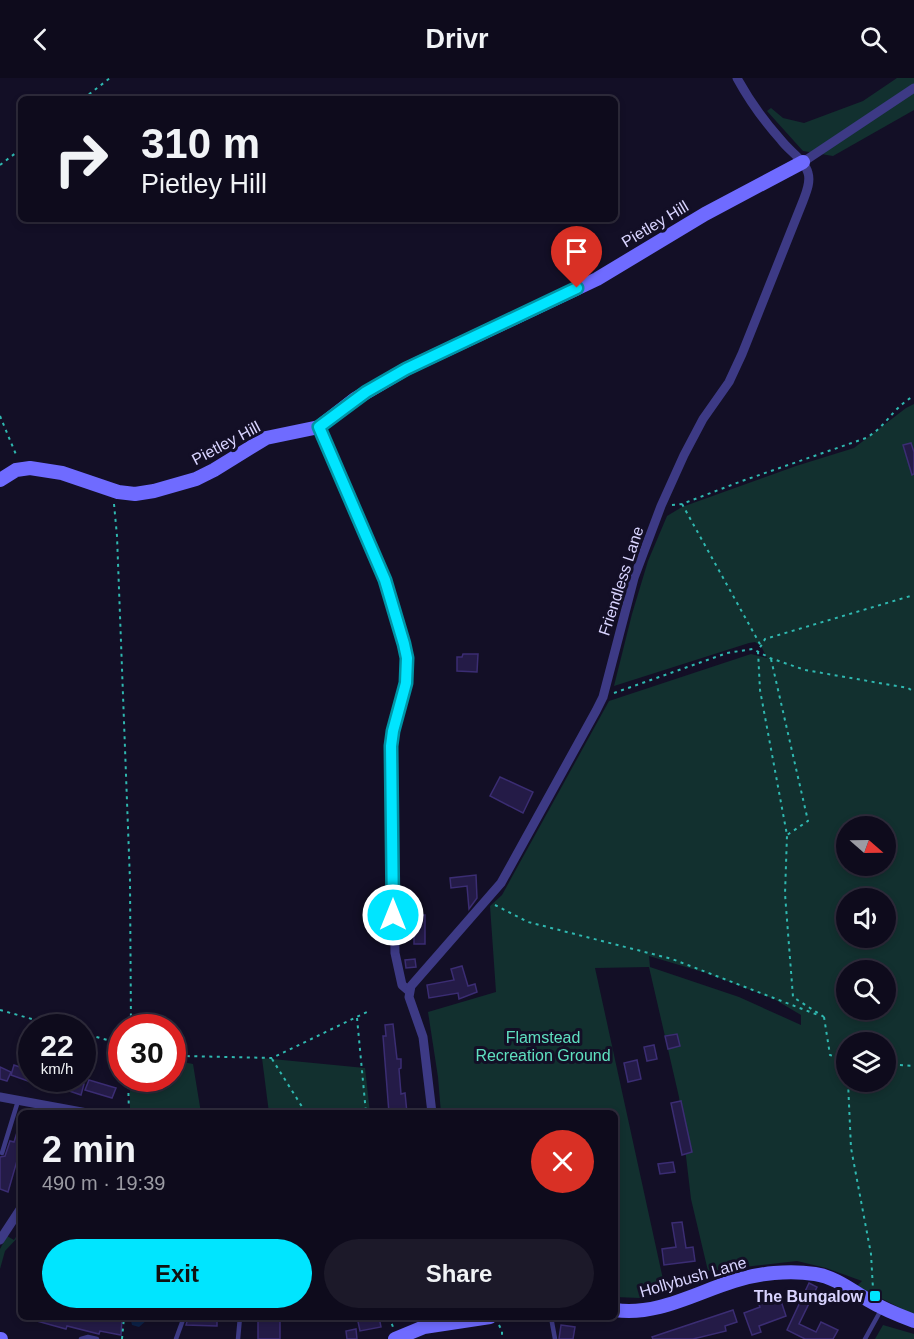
<!DOCTYPE html>
<meta charset="utf-8">
<style>
:root{--surface:#0e0b1c;--page:#1c1929;--text:#f1f3f6;--muted:#9b9ba3;--line:#2e2b3b;--accent:#00e5ff}
body{margin:0;font-family:Helvetica,sans-serif;background:var(--page);color:var(--text);height:100vh;display:flex;flex-direction:column;font-size:22px;white-space:nowrap}
*{box-sizing:border-box;margin:0}
p{font-size:20px;color:var(--muted)}
.icon{flex:none;width:33px;height:33px;fill:none;stroke:currentColor;stroke-width:2;stroke-linecap:round;stroke-linejoin:round}
.map{position:relative;flex:1;overflow:hidden}
.side{position:absolute;left:18px;top:1032px;width:600px;height:210px;display:flex;flex-direction:column;background:var(--surface);border-radius:9px;box-shadow:0 3px 9px #0003,0 0 0 2px var(--line)}
.side>*{flex:none}
.top-card{position:absolute;left:18px;top:18px;width:600px;height:126px;border-radius:9px;box-shadow:0 3px 9px #0003,0 0 0 2px var(--line);background:#0e0b1c;color:var(--text);overflow:hidden}
.needle{width:39px;rotate:110deg}
.tools{position:absolute;left:836px;top:738px;display:grid;gap:12px}
.tools a{display:grid;place-items:center;width:60px;height:60px;border-radius:50%;background:var(--surface);box-shadow:0 3px 9px #0003,0 0 0 2px var(--line);font-size:30px}
.speed{position:absolute;left:18px;top:936px;display:flex;gap:12px;font-size:30px;font-weight:700;text-align:center}
.speed>*{display:grid;place-content:center;width:78px;height:78px;border-radius:50%;background:var(--surface);box-shadow:0 3px 9px #0003,0 0 0 2px var(--line);line-height:1}
.speed small{font-size:15px;font-weight:400}
.speed .limit{border:9px solid #d22;background:#fff;color:#111}
.pin{position:absolute;display:grid;place-items:center;width:51px;height:51px;color:#fff;margin:-62px -26px;border-radius:50% 50% 50% 0;rotate:-45deg;box-shadow:0 0 6px #0007}
.pin .icon{rotate:45deg}
.me{position:absolute;width:66px;margin:-33px;rotate:0deg;stroke-linejoin:round;filter:drop-shadow(0 0 4px #0008)}
.turn{display:flex;align-items:center;gap:21px;height:126px;padding:0 24px;font-size:27px}
.turn .icon{width:78px;height:78px;stroke-width:2.5}
.turn b{display:block;font-size:42px;line-height:51px}
.round{display:grid;place-items:center;flex:none;width:63px;height:63px;border-radius:32px;background:var(--page)}
.summary{display:flex;align-items:center;justify-content:space-between;height:102px;padding:0 24px}
h1{font-size:36px;font-weight:600;line-height:45px}
.action{display:flex;gap:12px;margin-top:auto;padding:12px 24px}
.action a{flex:1;height:69px;border-radius:36px;background:var(--accent);color:#111;font-size:24px;font-weight:600;line-height:69px;text-align:center}
.action a+a{background:var(--page);color:var(--text)}
header{display:flex;justify-content:space-between;align-items:center;height:78px;padding:0 24px;background:var(--surface);font-size:27px;font-weight:600}
.map>svg:first-child{display:block}
.green{fill:#12302f;fill-rule:evenodd}
.water{fill:#0c2248}
.building{fill:#241b47;stroke:#3b2d73;stroke-width:1.5}
.lines{fill:none;stroke-linecap:round;stroke-linejoin:round}
.path{stroke:#2fb8b0;stroke-width:2;stroke-dasharray:3 4.5;stroke-linecap:butt}
.lane{stroke:#3d3a85;stroke-width:4.5}
.street{stroke:#3d3a85;stroke-width:9}
.secondary{stroke:#6f6bff;stroke-width:14}
.route-casing{stroke:#0095a6;stroke-width:15}
.route{stroke:#00e5ff;stroke-width:10}
.poi-dot{fill:#00e5ff;stroke:#130f26;stroke-width:2}
.labels{text-anchor:middle;dominant-baseline:central;stroke-width:6;stroke-linejoin:round;paint-order:stroke}
.street-label{font-size:16px;fill:#d9d4ff;stroke:#130f26}
.park-label{font-size:16px;fill:#5fe0c0;stroke:#130f26}
.poi-label{font-size:16px;font-weight:bold;fill:#d9d4ff;stroke:#130f26;text-anchor:end}
</style>
<header><svg class="icon" aria-label="back" viewBox="0 0 24 24"><path d="M15 5l-7 7 7 7"/></svg>Drivr<svg class="icon" aria-label="search" viewBox="0 0 24 24"><circle cx="10" cy="10" r="6"/><path d="M15 15l6 6"/></svg></header>
<div class="map">
<svg width="914" height="1261" viewBox="0 0 914 1261">
<rect width="100%" height="100%" fill="#130f26"/>
<g class="green">
<polygon points="897,0 914,0 914,32 833,78 803,73 767,33 771,30 783,40 804,45 863,23"/>
<path d="M914 326V1237L857 1208 862 1203 826 1190 797 1183 708 1193 691 1121 679 1019 649 889 595 890 666 1215 640 1220 615 1219V1035H441L438 999 428 934 496 914 490 828 502 817 609 623 751 576 767 580 761 568 755 564 749 565 614 608 632 536 648 483 667 438 682 429 796 388 854 370 906 330ZM846 748H885V788H846ZM846 820H885V860H846ZM649 878 706 895 774 921 801 937V947L739 919 650 889ZM846 892H885V932H846ZM846 964H885V1004H846Z"/>
<polygon points="262,980 365,990 370,1035 269,1035"/>
<polygon points="173,982 193,986 201,1035 130,1035 130,1001 172,1000"/>
<polygon points="21,1151 21,1156 5,1173 0,1191 0,1171 7,1158 14,1162"/>
<polygon points="883,1247 914,1256 914,1261 875,1261"/>
</g>
<polygon class="water" points="130,1239 147,1239 147,1242 139,1249 132,1247"/>
<g class="building">
<polygon points="911,365 914,374 914,396 912,397 903,367"/>
<polygon points="463,576 478,576 477,594 457,593 457,579 462,579"/>
<polygon points="500,699 533,714 523,735 490,718"/>
<polygon points="476,797 477,820 469,831 467,808 451,810 450,800"/>
<rect x="401" y="824" width="15" height="10"/>
<rect x="414" y="837" width="11" height="29"/>
<polygon points="415,881 416,889 406,890 405,882"/>
<polygon points="462,888 468,908 475,906 477,914 459,921 458,915 429,920 427,907 454,902 451,891"/>
<polygon points="393,946 397,981 401,981 401,990 399,991 401,1016 405,1015 407,1035 389,1035 383,958 386,958 385,947"/>
<polygon points="677,956 680,968 668,971 665,958"/>
<polygon points="654,967 657,981 647,983 644,969"/>
<polygon points="637,982 641,1001 628,1004 624,985"/>
<polygon points="14,987 31,993 28,1003 11,997"/>
<polygon points="0,989 11,994 7,1003 0,1001"/>
<polygon points="37,1000 66,1000 84,1006 81,1017 37,1002"/>
<polygon points="89,1002 116,1010 112,1020 85,1012"/>
<polygon points="681,1023 692,1074 682,1077 671,1025"/>
<polygon points="19,1048 21,1048 21,1069 8,1114 0,1111 0,1079 5,1078 10,1063 14,1064"/>
<polygon points="673,1084 675,1094 660,1096 658,1086"/>
<polygon points="682,1144 686,1170 693,1169 695,1183 664,1187 662,1171 676,1169 672,1145"/>
<polygon points="809,1205 817,1209 799,1246 816,1254 821,1244 838,1252 833,1261 805,1261 787,1252"/>
<polygon points="779,1217 786,1238 759,1248 761,1254 752,1257 744,1235 760,1229 758,1224"/>
<polygon points="733,1232 737,1244 725,1248 726,1253 693,1261 653,1261 652,1259"/>
<polygon points="33,1239 117,1239 122,1240 121,1257 100,1253 99,1256 67,1248 66,1251 33,1242"/>
<rect x="258" y="1239" width="22" height="22"/>
<polygon points="357,1239 379,1239 381,1249 360,1253"/>
<polygon points="188,1240 217,1240 217,1248 186,1247"/>
<polygon points="561,1247 575,1249 573,1261 559,1261"/>
<polygon points="356,1251 357,1261 347,1261 346,1253"/>
</g>
<g class="lines">
<g class="path">
<polyline points="83,21 110,0"/>
<polyline points="0,87 21,71"/>
<polyline points="0,338 17,379"/>
<polyline points="114,426 117,458 130,803 131,950"/>
<polyline points="682,426 761,568"/>
<path d="M672 427 682 426 742 403 866 360C887 348 892 330 914 318"/>
<polyline points="771,581 808,743 787,757"/>
<polyline points="614,615 727,575 753,571 770,580 805,592 908,610 914,614"/>
<polyline points="495,827 528,844 672,881 818,937"/>
<polyline points="0,932 64,950"/>
<polyline points="824,939 793,919 785,816 787,757 760,612 758,573 765,561 914,517"/>
<polyline points="824,939 830,977 846,982"/>
<polyline points="357,940 366,1035"/>
<polyline points="82,955 122,966"/>
<polyline points="172,976 183,978 272,980 367,934"/>
<polyline points="272,981 306,1035"/>
<polyline points="885,986 914,988"/>
<polyline points="128,1000 129,1035"/>
<polyline points="848,1004 851,1070 871,1176 873,1211"/>
<polyline points="389,1239 393,1249"/>
<polyline points="499,1247 502,1253 502,1261"/>
<polyline points="122,1261 124,1239"/>
</g>
<g class="lane">
<polyline points="2,1075 18,1023"/>
<polyline points="551,1239 555,1261"/>
<polyline points="81,1261 88,1259 97,1261"/>
<polyline points="176,1261 184,1239"/>
<polyline points="238,1261 240,1239"/>
<polyline points="865,1261 881,1232"/>
</g>
<g class="street">
<polyline points="803,84 914,10"/>
<polyline points="319,349 385,502 404,566 407,581 406,605 393,653 391,668 395,875 402,907 409,913"/>
<polyline points="0,1019 87,1035"/>
<path d="M432 1035 423 959 409 919 411 908 501 805 596 633 603 619 634 500 661 428 684 377 703 341 729 304 742 276 803 123C806 115 811 104 808 95 805 82 789 73 781 62 764 43 749 22 737 0"/>
<polyline points="0,1162 21,1130"/>
</g>
<g class="secondary">
<polyline points="0,402 16,392 30,390 62,395 118,414 135,416 154,413 196,401 214,392 266,360 319,349 355,321 406,291 597,201 705,136 803,84"/>
<path d="M615 1232C657 1238 695 1215 734 1203 759 1195 789 1192 815 1196 835 1199 851 1212 868 1222 883 1231 898 1237 914 1243"/>
<polyline points="0,1261 1,1261"/>
<polyline points="395,1261 424,1249 490,1239"/>
</g>
</g>
<g class="lines">
<g class="route-casing">
<polyline id="route" points="393,837 391,668 393,653 406,605 407,580 404,566 385,502 319,349 366,314 406,291 577,210"/>
</g>
<use href="#route" class="route"/>
</g>
<rect class="poi-dot" x="869" y="1212" width="12" height="12" rx="3"/>
<g class="labels">
<g class="street-label">
<text transform="translate(655 146) rotate(-31)">Pietley Hill</text>
<text transform="translate(226 365) rotate(-28)">Pietley Hill</text>
<text transform="translate(621 503) rotate(-72)">Friendless Lane</text>
<text transform="translate(693 1199) rotate(-16)">Hollybush Lane</text>
</g>
<g class="park-label">
<text x="543" y="959">Flamstead<tspan x="543" dy="18">Recreation Ground</tspan></text>
</g>
<g class="poi-label">
<text x="863" y="1218">The Bungalow</text>
</g>
</g>
</svg>
<div class="tools">
<a><svg class="needle" viewBox="-14 -14 28 28"><path d="M0-13l5 13h-10z" fill="#e53935"/><path d="M0 13l5-13h-10z" fill="#9b9ba3"/></svg></a>
<a><svg class="icon" aria-label="sound" viewBox="0 0 24 24"><path d="M4 9h4l5-4v14l-5-4H4zM17 9q2 3 0 6"/></svg></a>
<a><svg class="icon" aria-label="search" viewBox="0 0 24 24"><circle cx="10" cy="10" r="6"/><path d="M15 15l6 6"/></svg></a>
<a><svg class="icon" aria-label="layers" viewBox="0 0 24 24"><path d="M12 4l9 5-9 5-9-5zM3 14l9 5 9-5"/></svg></a>
</div>
<div class="speed"><div>22<small>km/h</small></div><div class="limit">30</div></div>
<div class="pin" style="left:577px;top:210px;background:#d93025"><svg class="icon" aria-label="arrive" viewBox="0 0 24 24"><path d="M6 21V4h12l-3 4 3 4H6"/></svg></div>
<svg class="me" style="left:393px;top:837px" viewBox="-20 -20 40 40"><circle r="17" fill="#00e5ff" stroke="#fff" stroke-width="3"/><path d="M0-11L8 9 0 5-8 9z" fill="#fff"/></svg>
<div class="top-card">
<div class="turn"><svg class="icon" aria-label="right" viewBox="0 0 24 24"><path d="M7 20v-9h11M14 6l5 5-5 5"/></svg><div><b>310 m</b>Pietley Hill</div></div>
</div>
<section class="side">
<div class="summary"><div><h1>2 min</h1><p>490 m · 19:39</p></div><a class="round" style="background:#d93025;color:#fff"><svg class="icon" aria-label="close" viewBox="0 0 24 24"><path d="M6 6l12 12M18 6L6 18"/></svg></a></div>
<div class="action"><a>Exit</a><a>Share</a></div>
</section>
</div>
